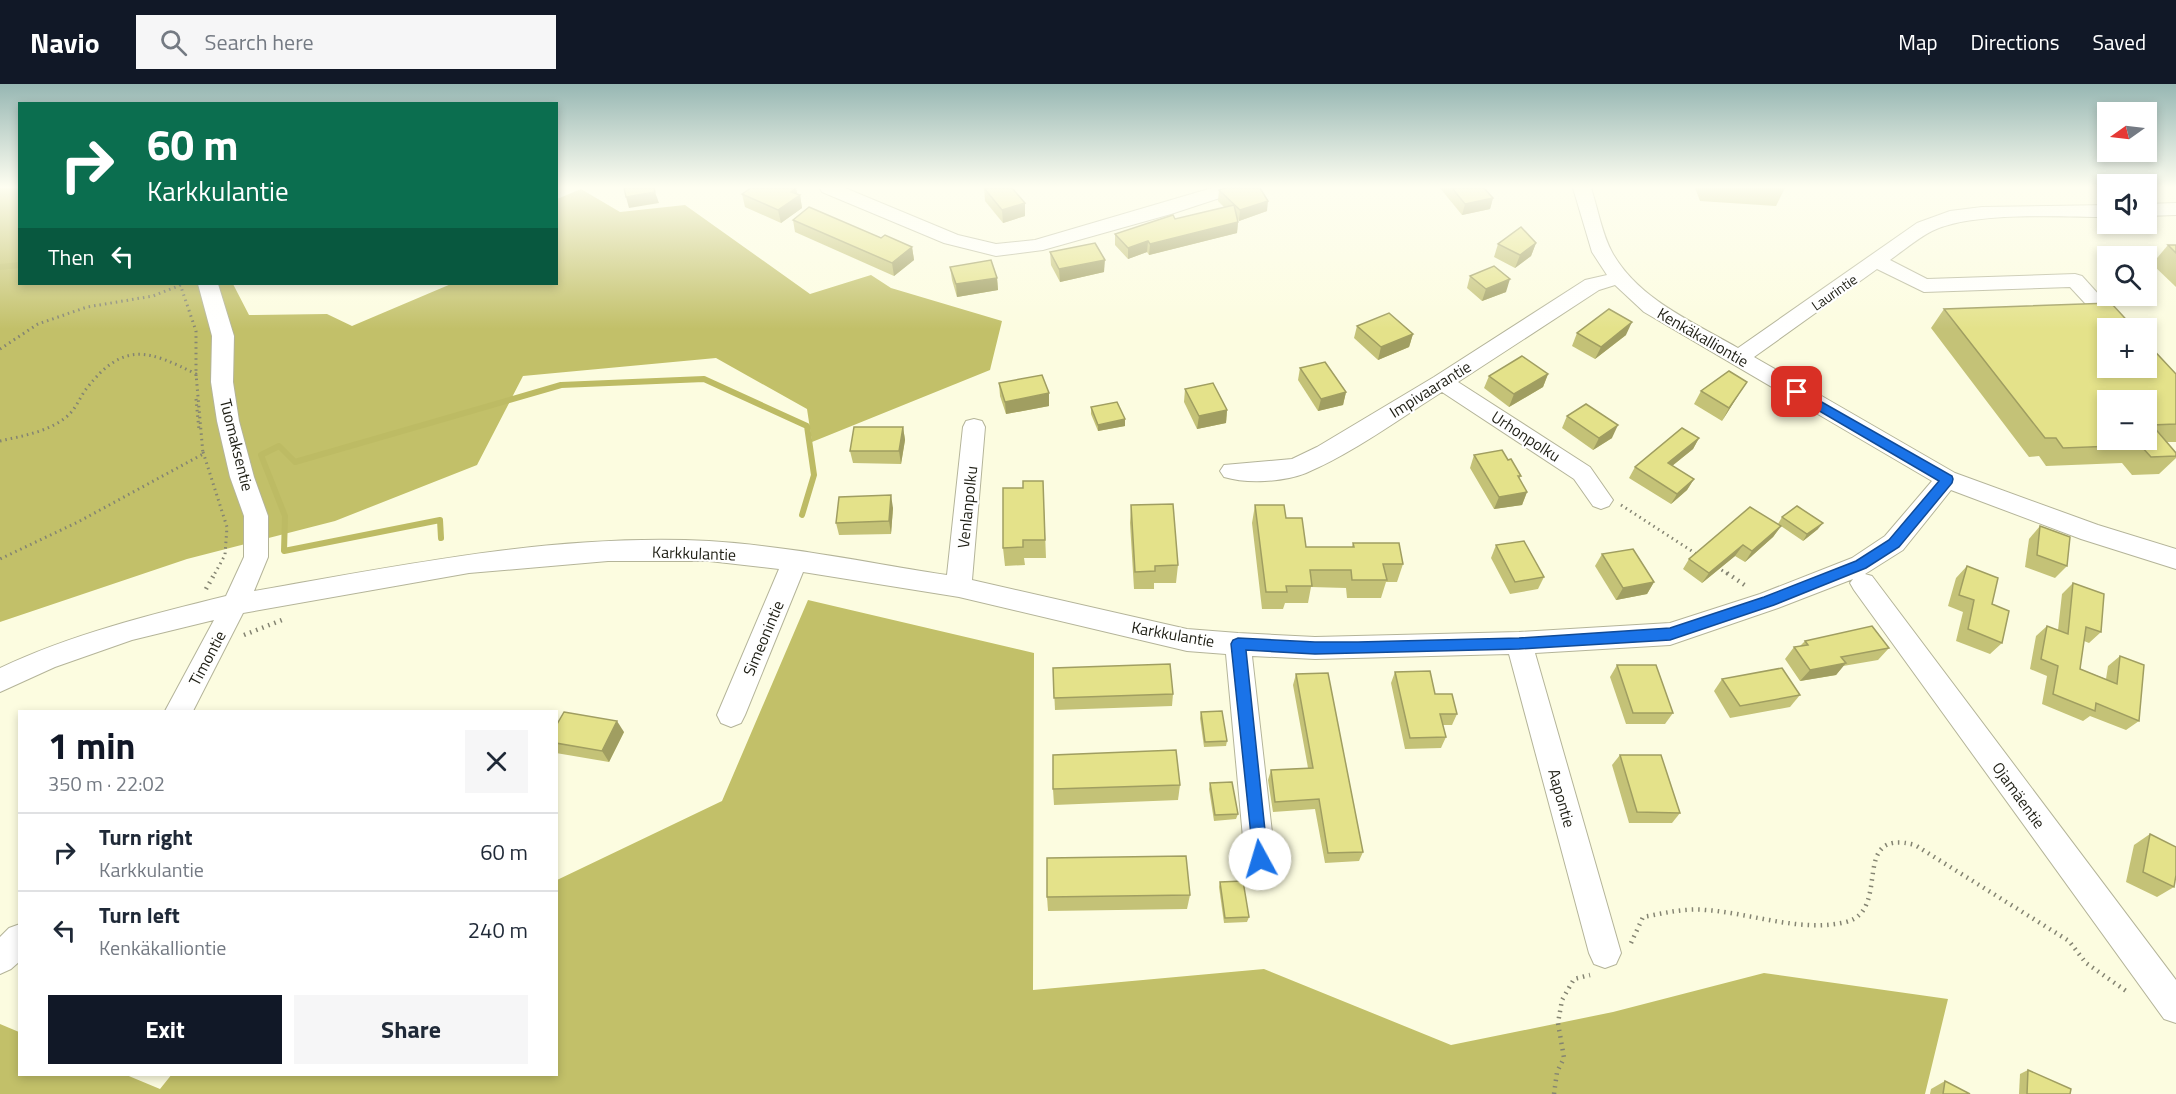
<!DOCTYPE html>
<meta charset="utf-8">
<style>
:root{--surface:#fff;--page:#f6f6f7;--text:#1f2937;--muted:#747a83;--line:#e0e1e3;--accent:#111827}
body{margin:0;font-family:"Titillium Web",sans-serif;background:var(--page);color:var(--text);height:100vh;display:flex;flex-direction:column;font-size:22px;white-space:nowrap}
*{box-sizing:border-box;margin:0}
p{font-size:20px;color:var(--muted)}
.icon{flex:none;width:33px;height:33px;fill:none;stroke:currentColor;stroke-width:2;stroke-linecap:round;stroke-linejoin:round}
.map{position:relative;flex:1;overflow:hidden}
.side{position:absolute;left:18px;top:626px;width:540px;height:366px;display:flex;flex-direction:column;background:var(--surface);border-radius:0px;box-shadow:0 3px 9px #0003}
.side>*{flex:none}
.guide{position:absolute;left:18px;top:18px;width:540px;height:183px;border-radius:0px;box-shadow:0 3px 9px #0003;background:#0b6e4f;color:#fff;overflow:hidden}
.needle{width:39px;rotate:256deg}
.buttons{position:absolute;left:2097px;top:18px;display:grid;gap:12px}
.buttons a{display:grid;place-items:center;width:60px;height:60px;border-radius:0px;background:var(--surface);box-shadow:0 3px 9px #0003;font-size:30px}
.pin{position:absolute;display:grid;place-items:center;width:51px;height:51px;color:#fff;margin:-26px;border-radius:12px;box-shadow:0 3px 9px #0006}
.me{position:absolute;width:66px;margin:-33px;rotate:354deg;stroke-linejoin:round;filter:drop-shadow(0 0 4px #0008)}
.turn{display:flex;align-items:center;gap:21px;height:126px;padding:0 30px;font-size:27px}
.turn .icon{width:78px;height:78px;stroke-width:2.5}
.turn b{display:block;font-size:42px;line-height:51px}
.then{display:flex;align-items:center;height:57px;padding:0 30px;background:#0003;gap:12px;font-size:22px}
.round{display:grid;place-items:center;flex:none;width:63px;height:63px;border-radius:0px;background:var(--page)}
.head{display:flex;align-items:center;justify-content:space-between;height:102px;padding:0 30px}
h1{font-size:36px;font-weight:700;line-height:45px;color:var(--accent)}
.action{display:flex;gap:12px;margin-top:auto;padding:12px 30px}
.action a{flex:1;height:69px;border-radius:0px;background:var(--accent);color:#fff;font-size:24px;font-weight:700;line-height:69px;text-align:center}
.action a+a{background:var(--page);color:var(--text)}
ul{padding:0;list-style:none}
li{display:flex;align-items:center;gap:18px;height:78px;padding:0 30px;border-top:2px solid var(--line)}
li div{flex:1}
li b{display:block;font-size:22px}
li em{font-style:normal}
header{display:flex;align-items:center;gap:36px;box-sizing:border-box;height:84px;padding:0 30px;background:var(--accent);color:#fff}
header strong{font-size:28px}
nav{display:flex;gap:33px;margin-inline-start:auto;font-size:21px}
.search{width:420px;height:54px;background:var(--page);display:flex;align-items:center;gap:15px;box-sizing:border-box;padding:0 21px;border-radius:0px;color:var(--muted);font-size:22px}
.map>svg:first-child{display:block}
.forest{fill:#c2c069}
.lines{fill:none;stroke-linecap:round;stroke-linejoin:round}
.stream{stroke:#bdbb64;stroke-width:6}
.minor-casing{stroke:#b4b499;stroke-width:2}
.path-far1{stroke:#848472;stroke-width:3;stroke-dasharray:1.5 4;stroke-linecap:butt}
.path{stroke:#848472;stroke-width:4.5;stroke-dasharray:1.5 5;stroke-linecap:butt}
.minor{fill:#fff;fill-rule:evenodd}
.wall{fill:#c4c277}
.shaded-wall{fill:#a09e61}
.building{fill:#e4e28a;stroke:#a09e61;stroke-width:1.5;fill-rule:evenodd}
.route{fill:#1a73e8;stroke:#114b97;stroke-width:1.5}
.labels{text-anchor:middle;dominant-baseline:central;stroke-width:4.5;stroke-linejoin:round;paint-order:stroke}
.far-street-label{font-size:14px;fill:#1e1e14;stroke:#fff}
.street-label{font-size:16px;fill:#1e1e14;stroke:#fff}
</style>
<header>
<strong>Navio</strong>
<div class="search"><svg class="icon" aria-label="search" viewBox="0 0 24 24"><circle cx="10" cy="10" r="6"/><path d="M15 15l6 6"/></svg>Search here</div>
<nav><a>Map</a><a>Directions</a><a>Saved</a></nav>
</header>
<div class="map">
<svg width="2176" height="1010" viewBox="0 0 2176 1010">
<rect width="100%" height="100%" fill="#fcfce0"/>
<g class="forest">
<polygon points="0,104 19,104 20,200 233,200 249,231 327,230 352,242 451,200 556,200 557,115 581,105 620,128 685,121 810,210 871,191 891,204 1002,237 990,286 812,358 807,325 716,274 523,292 477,381 335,437 187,475 0,538"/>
<polygon points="808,516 1034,569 1033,906 1264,885 1451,961 1613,928 1764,889 1948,915 1925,1010 0,1010 0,940 19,948 20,990 124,990 160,1005 172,990 556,990 557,796 722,717"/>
</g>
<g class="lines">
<g class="stream">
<polyline points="0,183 20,181"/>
<polyline points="441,454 440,436 284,467 285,432 261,371 279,362 295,378 561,301 704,295 807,342 814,391 802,431"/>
</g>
<g class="minor-casing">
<g id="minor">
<polygon points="820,104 845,104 958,151 996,160 1035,156 1212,104 1240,104 1238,108 1171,130 1043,166 996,172 944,159 822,108"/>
<path d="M1573 104H1591C1598 125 1602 151 1613 170 1640 216 1693 238 1738 264L1917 139 1950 127 1982 123 2108 121V133C2060 133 1973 127 1932 147 1918 154 1904 166 1890 176L1927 195 2075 190 2082 192 2129 244H2108L2070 203 1924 208 1877 185 1754 273 1955 389 2098 441 2176 465V485L2081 455 1951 406 1903 466 1865 490 1872 492 2176 896V939L2164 935 1854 506 1850 499 1853 495 1778 524 1670 561 1535 569 1621 869 1616 880 1605 884 1594 880 1589 869 1509 570 1315 575 1252 572 1275 775 1271 785 1260 789 1249 785 1245 775 1226 570 1187 567 959 513 803 488 745 631 741 639 731 643 721 639 717 631 779 485 709 477H608L469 489 243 529 193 627H165L214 536 132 556 55 583 0 608V584C72 550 149 531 226 512L244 473V432L230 393 217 337 211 298 212 252 198 200H218L234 252 233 298 239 337 254 393 268 432V473L254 507C404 481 556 449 709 457 789 462 869 479 947 491L963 343 966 337 974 335 982 337 985 343 972 496 1187 545 1238 549 1315 553 1519 548 1670 539 1760 510 1852 474 1885 452 1932 397 1644 228 1615 201 1599 206 1458 298 1590 383 1613 416 1609 422 1601 425 1593 422 1574 395 1442 308C1399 335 1353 369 1306 389 1283 398 1247 400 1224 393L1220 387 1224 381 1292 375 1317 363 1434 293 1585 196 1607 191 1592 168Z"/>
<polygon points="2176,119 2176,131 2146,132 2146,120"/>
<polygon points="20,840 20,877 11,885 0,890 0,853 9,844"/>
</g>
</g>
<g class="path-far1">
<polyline points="180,200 196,247 196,292"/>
<polyline points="0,265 38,240 87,223 153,212 181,201"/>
<polyline points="196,315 199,346"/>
<path d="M0 357C22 352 47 348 65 334 76 326 79 314 87 304 124 256 150 267 196 290L203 370 78 438 0 475"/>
<polyline points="203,368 227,443 225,471 214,491"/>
<polyline points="1621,421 1698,471"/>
<polyline points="1717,483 1729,491"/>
</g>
<g class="path">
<polyline points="1727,489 1746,502"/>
<polyline points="206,505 215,489"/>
<polyline points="244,551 282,536"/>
<path d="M1631 859 1643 833C1665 829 1684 824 1706 826 1751 829 1801 849 1846 838 1893 826 1848 743 1915 761L2069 857 2086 879 2129 909"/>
<polyline points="1554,1010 1557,988 1564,974 1558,939 1562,916 1574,895 1590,891"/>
</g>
<use href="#minor" class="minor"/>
</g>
<g class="wall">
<polygon points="984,104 1025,132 1003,139 985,117"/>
<polygon points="1440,104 1484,104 1493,114 1490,125 1462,131"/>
<polygon points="1695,104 1785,104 1776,122 1700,117"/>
<polygon points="1219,106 1267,127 1239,137 1238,135 1237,149 1149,171 1147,168 1128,175 1115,161 1115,150 1224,123 1218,117"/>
<polygon points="742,110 798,111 800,111 802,124 781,139 745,123"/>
<polygon points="793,136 912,163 914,176 894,192 795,148"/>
<polygon points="1536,159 1531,172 1515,184 1494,173 1498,160"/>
<polygon points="2168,161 2176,161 2176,203 2152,180"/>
<polygon points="1050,168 1104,188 1060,198 1051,181"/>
<polygon points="950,183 997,194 998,206 957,213 952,196"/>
<polygon points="1470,192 1506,208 1482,217 1467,204"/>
<polygon points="1944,225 2176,290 2176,358 2167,358 2176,369 2176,374 2159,390 2132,391 2122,379 2046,382 2039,372 2029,373 1931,244"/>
<polygon points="1357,242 1413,250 1409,263 1378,276 1354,254"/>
<polygon points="1577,249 1626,251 1595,275 1572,262"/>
<polygon points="1300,284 1346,308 1343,321 1318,327 1298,296"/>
<polygon points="1548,290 1543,303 1509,323 1484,304 1489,292"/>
<polygon points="999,299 1049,322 1006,330 1000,312"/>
<polygon points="1185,305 1227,326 1226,339 1197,345 1184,318"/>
<polygon points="1701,307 1739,310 1722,337 1694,320"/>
<polygon points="1091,323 1125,342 1098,347 1091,330"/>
<polygon points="1567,332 1612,354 1593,366 1562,344"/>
<polygon points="903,343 905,356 901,380 853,379 850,367"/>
<polygon points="1699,354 1693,365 1672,382 1694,395 1687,406 1671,420 1629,394 1635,383"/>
<polygon points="1474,371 1508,376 1521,392 1519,395 1527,408 1522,421 1494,425 1470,384"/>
<polygon points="1043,397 1046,474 1024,474 1025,481 1005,482 1003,464 1023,404"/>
<polygon points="1131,421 1178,481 1176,499 1154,499 1154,505 1134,505 1130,439"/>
<polygon points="1255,421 1286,434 1306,463 1352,463 1353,459 1403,480 1397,498 1386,498 1381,514 1347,514 1346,504 1311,503 1308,519 1285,519 1283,525 1262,525 1252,439"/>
<polygon points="893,424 891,450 839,451 836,439"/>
<polygon points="1782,433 1818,445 1803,457 1778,440"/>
<polygon points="1781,442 1773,453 1745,478 1735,472 1702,499 1683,485 1689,475"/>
<polygon points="2040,442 2067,482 2055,494 2025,483 2029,455"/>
<polygon points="1496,461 1544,493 1538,505 1510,510 1491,474"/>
<polygon points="1602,470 1654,498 1647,510 1616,516 1595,482"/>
<polygon points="1967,482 1992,520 2002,559 1990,570 1956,557 1963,528 1948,522 1956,494"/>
<polygon points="2073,499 2101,548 2089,559 2084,557 2080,585 2106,595 2108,582 2120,572 2139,637 2126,646 2090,632 2083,637 2042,620 2047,592 2030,585 2036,552 2047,542 2058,546 2062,510"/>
<polygon points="1805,557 1889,564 1878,576 1843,582 1836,591 1800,597 1785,575 1794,563 1800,562"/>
<polygon points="1617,581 1673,629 1665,640 1626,640 1610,593"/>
<polygon points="1053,584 1173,610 1172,622 1055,626"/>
<polygon points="1395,588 1435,610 1457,630 1452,641 1443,641 1446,653 1441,664 1405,665 1391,599"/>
<polygon points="1296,590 1363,768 1359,777 1325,779 1315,725 1273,728 1268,696 1271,686 1308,684 1293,601"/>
<polygon points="1722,595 1800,611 1790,623 1730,634 1714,607"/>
<polygon points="1201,628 1227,657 1226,662 1204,663 1200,634"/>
<polygon points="556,642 624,648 609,678 556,669"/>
<polygon points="1620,671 1680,729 1672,739 1629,739 1612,681"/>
<polygon points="1210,699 1238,730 1236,735 1214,737 1209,705"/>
<polygon points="1180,701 1178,716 1054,721 1053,705"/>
<polygon points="2150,750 2174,803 2157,813 2126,798 2134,761"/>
<polygon points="1220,798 1249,833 1247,838 1224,839 1219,803"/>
<polygon points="1190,811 1187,825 1048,827 1047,813"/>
<polygon points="2028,986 2070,1010 2019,1010 2020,990"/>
<polygon points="1945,997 1970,1010 1930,1010 1931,1005"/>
</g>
<g class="shaded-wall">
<polygon points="796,104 798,113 800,111 802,124 781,139 778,126 791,108"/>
<polygon points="655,108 659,119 629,124 626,113"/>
<polygon points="1493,114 1490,125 1462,131 1465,120"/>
<polygon points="1268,117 1267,127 1239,137 1240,126"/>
<polygon points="1025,119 1025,132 1003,139 1002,126"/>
<polygon points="1238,138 1237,149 1149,171 1150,160"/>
<polygon points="1148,157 1147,168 1128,175 1128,164"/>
<polygon points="1536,159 1531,172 1515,184 1520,171"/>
<polygon points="912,163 914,176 894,192 892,179"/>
<polygon points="1105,176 1104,188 1060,198 1059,185"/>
<polygon points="997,194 998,206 957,213 956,200"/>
<polygon points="1510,195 1506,208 1482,217 1486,205"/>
<polygon points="1632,238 1626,251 1595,275 1601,263"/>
<polygon points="1413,250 1409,263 1378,276 1381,263"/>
<polygon points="1548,290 1543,303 1509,323 1514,310"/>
<polygon points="1747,298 1739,310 1722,337 1729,324"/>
<polygon points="1346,308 1343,321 1318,327 1321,315"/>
<polygon points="1049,309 1049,322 1006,330 1005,318"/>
<polygon points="1227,326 1226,339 1197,345 1199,332"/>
<polygon points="1125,335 1125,342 1098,347 1098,341"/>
<polygon points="1618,341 1612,354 1593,366 1599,354"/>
<polygon points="903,343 905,356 901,380 899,367"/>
<polygon points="1699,354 1693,365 1662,390 1668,379"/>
<polygon points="1694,395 1687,406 1671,420 1677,410"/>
<polygon points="1527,408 1522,421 1494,425 1499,413"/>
<polygon points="891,411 893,424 891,450 889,437"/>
<polygon points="1823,439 1818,445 1803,457 1807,450"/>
<polygon points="1781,442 1773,453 1745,478 1752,467"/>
<polygon points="1743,461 1735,472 1702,499 1709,489"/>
<polygon points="1654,498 1647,510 1616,516 1623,504"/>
<polygon points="1846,579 1836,591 1800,597 1810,586"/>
<polygon points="617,637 624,648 609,678 602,667"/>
</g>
<g class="building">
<polygon points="624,104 654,104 655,108 626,113"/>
<polygon points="751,104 796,104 791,108 800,111 778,126 742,110"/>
<polygon points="984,104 1012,104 1025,119 1002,126"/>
<polygon points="1225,104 1260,104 1268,117 1240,126 1219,106"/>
<polygon points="1452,104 1484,104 1493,114 1465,120"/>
<polygon points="1234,121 1238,138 1150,160 1148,157 1128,164 1115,150 1173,131 1175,135"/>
<polygon points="809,123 881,154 885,151 912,163 892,179 793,136"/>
<polygon points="1521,143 1536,159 1520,171 1498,160"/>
<polygon points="1095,159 1105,176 1059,185 1050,168"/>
<polygon points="2168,161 2176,161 2176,169"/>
<polygon points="991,176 997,194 956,200 950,183"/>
<polygon points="1494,182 1510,195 1486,205 1470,192"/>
<path d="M2111 219 2134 244H2108V284H2146V258L2176 290V340L2152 341 2176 369V372L2151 373 2140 361 2063 364 2056 354H2045L1944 225ZM2108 316H2146V356H2108Z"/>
<polygon points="1609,225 1632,238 1601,263 1577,249"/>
<polygon points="1389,229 1413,250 1381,263 1357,242"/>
<polygon points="1522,272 1548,290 1514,310 1489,292"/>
<polygon points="1325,278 1346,308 1321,315 1300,284"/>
<polygon points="1729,287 1747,298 1729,324 1701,307"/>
<polygon points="1042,291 1049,309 1005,318 999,299"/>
<polygon points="1213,299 1227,326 1199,332 1185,305"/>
<polygon points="1117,318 1125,335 1098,341 1091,323"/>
<polygon points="1586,320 1618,341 1599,354 1567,332"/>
<polygon points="854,343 903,343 899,367 850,367"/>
<polygon points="1682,344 1699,354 1668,379 1694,395 1677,410 1635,383"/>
<polygon points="1502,366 1508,376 1511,375 1521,392 1518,392 1527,408 1499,413 1474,371"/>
<polygon points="1023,397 1043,397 1045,456 1023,456 1023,463 1003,464 1003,404 1023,404"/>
<polygon points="891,411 889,437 836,439 839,413"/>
<polygon points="1173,420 1178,481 1155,482 1155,487 1135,488 1131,421"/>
<polygon points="1255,421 1284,421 1286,434 1302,434 1306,463 1354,463 1353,459 1399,459 1403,480 1383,480 1387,496 1352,496 1351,486 1310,486 1312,502 1286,502 1287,508 1266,508"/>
<polygon points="1797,422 1823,439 1807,450 1782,433"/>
<polygon points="1750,423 1781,442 1752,467 1743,461 1709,489 1689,475"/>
<polygon points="2040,442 2070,453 2067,482 2037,471"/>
<polygon points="1524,457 1544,493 1515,498 1496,461"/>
<polygon points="1633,465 1654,498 1623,504 1602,470"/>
<polygon points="1967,482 1998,494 1992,520 2009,527 2002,559 1968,545 1974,516 1959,511"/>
<polygon points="2073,499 2104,510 2101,548 2086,543 2080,585 2117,600 2120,572 2144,581 2139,637 2096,619 2095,627 2053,610 2058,582 2041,575 2047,542 2068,550"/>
<polygon points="1872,542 1889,564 1841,573 1846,579 1810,586 1794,563 1808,561 1805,557"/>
<polygon points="1170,580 1173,610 1054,614 1053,584"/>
<polygon points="1617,581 1656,581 1673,629 1633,629"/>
<polygon points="1782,584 1800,611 1740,622 1722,595"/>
<polygon points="1430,587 1435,610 1452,610 1457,630 1440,630 1446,653 1410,654 1395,588"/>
<polygon points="1328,589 1363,768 1328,769 1319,715 1275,718 1271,686 1313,684 1296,590"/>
<polygon points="1222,627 1227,657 1205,658 1201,628"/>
<polygon points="564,628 617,637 602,667 556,659 556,642"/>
<polygon points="1176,666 1180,701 1053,705 1053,671"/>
<polygon points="1620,671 1661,671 1680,729 1637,728"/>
<polygon points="1232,698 1238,730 1215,731 1210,699"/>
<polygon points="2150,750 2176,763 2176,791 2174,803 2143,788"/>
<polygon points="1186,772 1190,811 1047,813 1047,774"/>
<polygon points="1243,797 1249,833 1225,834 1220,798"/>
<polygon points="2028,986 2071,1005 2070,1010 2027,1010"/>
<polygon points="1945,997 1970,1010 1943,1010"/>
</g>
<linearGradient id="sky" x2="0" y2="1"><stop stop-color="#97b7b3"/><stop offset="0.42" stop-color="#fefef1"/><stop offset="1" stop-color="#fefef1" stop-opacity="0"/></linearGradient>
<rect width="2176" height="245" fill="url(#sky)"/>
<polygon class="route" points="1797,304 1952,392 1953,395 1952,399 1899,463 1866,484 1774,521 1670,556 1519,565 1315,570 1246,566 1268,775 1266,780 1260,782 1254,780 1231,560 1233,556 1238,554 1315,558 1358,558 1519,554 1670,544 1764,513 1856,477 1889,456 1939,397 1792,311 1791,308"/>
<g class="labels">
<g class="far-street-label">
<text transform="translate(1834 208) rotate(-35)">Laurintie</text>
</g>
<g class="street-label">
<text transform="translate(1703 253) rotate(30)">Kenkäkalliontie</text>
<text transform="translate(1430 305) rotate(-32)">Impivaarantie</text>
<text transform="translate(1526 352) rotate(33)">Urhonpolku</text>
<text transform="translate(237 361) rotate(76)">Tuomaksentie</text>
<text transform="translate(967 423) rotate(-84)">Venlanpolku</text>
<text transform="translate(694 469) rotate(2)">Karkkulantie</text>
<text transform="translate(1173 550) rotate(10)">Karkkulantie</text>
<text transform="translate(763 554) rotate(-67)">Simeonintie</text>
<text transform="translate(207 574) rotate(-62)">Timontie</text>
<text transform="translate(2019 711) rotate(54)">Ojamäentie</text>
<text transform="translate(1562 714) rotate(74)">Aapontie</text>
</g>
</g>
</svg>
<div class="buttons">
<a><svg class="needle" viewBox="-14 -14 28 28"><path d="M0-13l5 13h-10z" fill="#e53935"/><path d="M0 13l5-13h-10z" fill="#747a83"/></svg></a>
<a><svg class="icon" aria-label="sound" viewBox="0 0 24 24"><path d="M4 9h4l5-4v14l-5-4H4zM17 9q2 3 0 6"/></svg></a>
<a><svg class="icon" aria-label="search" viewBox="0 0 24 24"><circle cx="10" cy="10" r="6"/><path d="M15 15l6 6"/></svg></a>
<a>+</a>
<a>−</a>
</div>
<div class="pin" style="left:1797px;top:308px;background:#d93025"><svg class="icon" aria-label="arrive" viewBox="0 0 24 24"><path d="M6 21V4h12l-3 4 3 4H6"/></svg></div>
<svg class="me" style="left:1260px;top:775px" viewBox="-20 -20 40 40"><circle r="19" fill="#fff"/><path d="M0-13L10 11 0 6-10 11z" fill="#1a73e8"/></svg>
<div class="guide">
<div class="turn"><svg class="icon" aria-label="right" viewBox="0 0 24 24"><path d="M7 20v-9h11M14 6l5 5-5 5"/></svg><div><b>60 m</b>Karkkulantie</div></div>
<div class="then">Then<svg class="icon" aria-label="left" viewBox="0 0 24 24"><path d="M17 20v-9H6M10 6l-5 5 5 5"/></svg></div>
</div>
<section class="side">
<div class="head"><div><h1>1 min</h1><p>350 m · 22:02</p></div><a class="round"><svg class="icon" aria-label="close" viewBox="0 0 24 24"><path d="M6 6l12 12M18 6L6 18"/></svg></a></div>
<ul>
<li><svg class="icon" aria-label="right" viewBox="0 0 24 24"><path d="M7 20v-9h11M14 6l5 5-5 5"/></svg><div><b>Turn right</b><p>Karkkulantie</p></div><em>60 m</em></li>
<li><svg class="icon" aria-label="left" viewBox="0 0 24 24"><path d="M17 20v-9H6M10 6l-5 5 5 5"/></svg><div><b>Turn left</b><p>Kenkäkalliontie</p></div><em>240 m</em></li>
</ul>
<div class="action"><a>Exit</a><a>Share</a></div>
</section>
</div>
